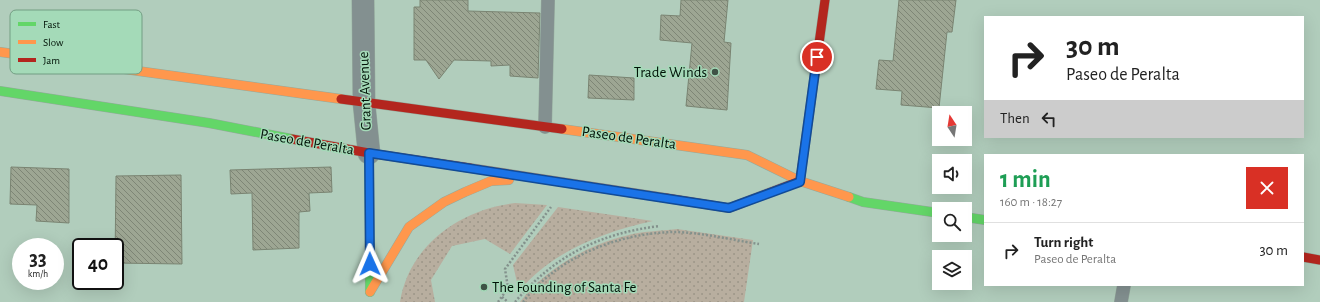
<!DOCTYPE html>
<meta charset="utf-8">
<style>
:root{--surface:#fff;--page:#f2f2f2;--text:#222;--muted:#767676;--line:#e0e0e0}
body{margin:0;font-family:"Alegreya Sans",sans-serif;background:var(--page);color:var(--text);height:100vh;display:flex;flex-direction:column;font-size:15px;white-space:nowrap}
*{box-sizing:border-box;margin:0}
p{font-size:13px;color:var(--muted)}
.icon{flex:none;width:22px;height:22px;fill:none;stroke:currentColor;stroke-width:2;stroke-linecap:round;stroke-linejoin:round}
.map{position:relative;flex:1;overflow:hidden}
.sheet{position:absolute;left:984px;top:154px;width:320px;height:132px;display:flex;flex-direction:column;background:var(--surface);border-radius:0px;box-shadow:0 4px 16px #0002}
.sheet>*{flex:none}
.hud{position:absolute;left:984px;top:16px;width:320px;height:122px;border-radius:0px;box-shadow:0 4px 16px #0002;background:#fff;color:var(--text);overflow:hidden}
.needle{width:26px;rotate:348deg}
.tools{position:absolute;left:932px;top:106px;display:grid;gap:8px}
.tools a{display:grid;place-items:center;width:40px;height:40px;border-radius:0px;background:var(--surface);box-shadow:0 4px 16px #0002;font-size:20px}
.speed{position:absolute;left:12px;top:238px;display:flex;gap:8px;font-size:20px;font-weight:700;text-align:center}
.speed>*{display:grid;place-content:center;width:52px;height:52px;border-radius:50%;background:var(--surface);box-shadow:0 4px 16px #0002;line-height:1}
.speed small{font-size:10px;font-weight:400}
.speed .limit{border:2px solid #111;border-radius:6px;background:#fff;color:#111}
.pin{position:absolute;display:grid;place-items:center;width:34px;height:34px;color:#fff;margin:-17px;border:2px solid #fff;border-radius:50%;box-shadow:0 1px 4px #0007}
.me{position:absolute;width:44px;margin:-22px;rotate:359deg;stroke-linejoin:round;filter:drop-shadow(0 0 3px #0008)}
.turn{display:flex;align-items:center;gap:14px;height:84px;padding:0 16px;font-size:18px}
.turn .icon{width:52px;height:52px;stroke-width:2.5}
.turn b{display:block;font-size:28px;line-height:34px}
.then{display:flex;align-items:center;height:38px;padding:0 16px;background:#0003;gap:8px;font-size:15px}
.round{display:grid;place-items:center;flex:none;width:42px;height:42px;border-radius:0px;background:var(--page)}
.headline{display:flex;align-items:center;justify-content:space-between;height:68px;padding:0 16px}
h1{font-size:24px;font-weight:700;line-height:30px;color:#1e9e55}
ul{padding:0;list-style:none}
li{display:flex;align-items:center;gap:12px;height:56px;padding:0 16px;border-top:1px solid var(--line)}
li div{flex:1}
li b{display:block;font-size:15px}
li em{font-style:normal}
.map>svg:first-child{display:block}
.grass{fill:url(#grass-dots)}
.building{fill:url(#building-back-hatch);stroke:#7a8472}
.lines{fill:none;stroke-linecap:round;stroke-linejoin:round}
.lane-casing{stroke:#94a99c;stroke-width:14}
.street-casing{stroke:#94a99c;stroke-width:23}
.fast-casing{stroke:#94a99c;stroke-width:10}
.slow-casing{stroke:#94a99c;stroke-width:10}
.jam-casing{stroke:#94a99c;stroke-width:10}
.path{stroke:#83918c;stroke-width:2.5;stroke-dasharray:2 2;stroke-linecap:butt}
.lane{stroke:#839090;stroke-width:13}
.street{stroke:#839090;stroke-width:22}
.fast{stroke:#63d668;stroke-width:9}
.slow{stroke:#ff974d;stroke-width:9}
.jam{stroke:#b3261e;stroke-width:9}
.route-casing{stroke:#114b97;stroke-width:10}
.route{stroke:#1a73e8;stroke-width:7}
.poi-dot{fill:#3f5346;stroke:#a4dab8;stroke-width:1.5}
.labels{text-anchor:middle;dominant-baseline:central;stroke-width:3;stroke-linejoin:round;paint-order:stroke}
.poi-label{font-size:15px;fill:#011207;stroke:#a4dab8;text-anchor:end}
.street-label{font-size:15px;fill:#011207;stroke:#a4dab8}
.key{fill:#a4dab8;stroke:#739e83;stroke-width:1}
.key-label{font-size:11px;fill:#011207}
</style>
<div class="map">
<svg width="1320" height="302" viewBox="0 0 1320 302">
<defs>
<pattern id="grass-dots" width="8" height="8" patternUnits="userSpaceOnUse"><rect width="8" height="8" fill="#b8ae9f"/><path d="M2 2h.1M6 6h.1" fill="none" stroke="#9c9587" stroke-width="1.8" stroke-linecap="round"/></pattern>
<pattern id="building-back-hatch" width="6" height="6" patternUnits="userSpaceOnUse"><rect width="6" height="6" fill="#9da693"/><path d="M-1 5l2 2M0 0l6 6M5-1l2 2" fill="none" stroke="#7e8676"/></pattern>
</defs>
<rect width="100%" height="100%" fill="#b1cdbc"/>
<g class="grass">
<path d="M515 203 547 205 510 254 485 239 452 246 431 280 435 302H400C409 245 461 209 515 203Z"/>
<path d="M558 207 653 221C603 232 553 251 519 291L513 265Z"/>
<path d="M677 229 753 240 744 302H520C544 270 587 245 625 236 642 231 660 231 677 229Z"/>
</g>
<g class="building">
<polygon points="420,0 468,0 468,11 540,13 538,78 510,76 510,65 491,66 491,61 454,60 439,79 426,60 414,60 414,7 420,7"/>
<polygon points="681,0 728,0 724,42 731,43 727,110 686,106 692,43 660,40 661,15 680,16"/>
<polygon points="899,0 956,0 952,32 947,32 939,108 901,105 902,91 876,89 879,60 893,61"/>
<polygon points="589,75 634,78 634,100 588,98"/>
<polygon points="11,167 69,169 69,223 36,221 37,205 10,204"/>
<polygon points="331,167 332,192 309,193 310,211 299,212 299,248 253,250 252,193 231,194 230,170"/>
<polygon points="181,175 182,264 115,263 116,176"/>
</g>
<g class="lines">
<g class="lane-casing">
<g id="lane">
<polyline points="545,127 548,0"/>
<polyline points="1121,302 1124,285"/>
</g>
</g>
<g class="street-casing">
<polyline id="street" points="363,0 364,103 369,153"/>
</g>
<g class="fast-casing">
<g id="fast">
<polyline points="0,91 209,123 292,139"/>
<polyline points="369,153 370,292"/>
<polyline points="849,197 863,202 939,213"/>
<polyline points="965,217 985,220"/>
</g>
</g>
<g class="slow-casing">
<g id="slow">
<polyline points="0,52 341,99"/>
<polyline points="562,129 747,155 800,181 849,197"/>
<polyline points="470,168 666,198"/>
<polyline points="370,292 409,227 444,202 465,192 491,181 509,180"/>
</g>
</g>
<g class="jam-casing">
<g id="jam">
<polyline points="341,99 562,129"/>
<polyline points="292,139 369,153 470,168"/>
<polyline points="800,181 825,0"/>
<polyline points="666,198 729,208 800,181"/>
<polyline points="1303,257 1320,260"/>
</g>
</g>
<g class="path">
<polyline points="502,297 508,302"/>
<polyline points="498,302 508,288 505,269 551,207"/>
<path d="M515 302C554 256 600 233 660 226"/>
<path d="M523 302C558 256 621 232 677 232 704 233 732 240 759 244"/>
</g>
<use href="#lane" class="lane"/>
<use href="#street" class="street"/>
<use href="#fast" class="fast"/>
<use href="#slow" class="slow"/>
<use href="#jam" class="jam"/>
</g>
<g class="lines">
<g class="route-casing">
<polyline id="route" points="370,264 369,153 729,208 800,182 817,57"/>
</g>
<use href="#route" class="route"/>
</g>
<g class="poi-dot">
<circle cx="715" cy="72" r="4"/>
<circle cx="484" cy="287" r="4"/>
</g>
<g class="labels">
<g class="poi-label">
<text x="707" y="72">Trade Winds</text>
<text x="492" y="287" text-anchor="start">The Founding of Santa Fe</text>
</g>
<g class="street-label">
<text transform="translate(365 91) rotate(-92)">Grant Avenue</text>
<text transform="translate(629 138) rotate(8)">Paseo de Peralta</text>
<text transform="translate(307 142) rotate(10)">Paseo de Peralta</text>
</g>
</g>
<rect x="10" y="10" width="132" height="64" rx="6" class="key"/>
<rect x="18" y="22" width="18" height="4" fill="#63d668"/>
<rect x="18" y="40" width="18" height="4" fill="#ff974d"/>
<rect x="18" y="58" width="18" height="4" fill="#b3261e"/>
<g class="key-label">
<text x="43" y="28">Fast</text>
<text x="43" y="46">Slow</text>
<text x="43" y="64">Jam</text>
</g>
</svg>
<div class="tools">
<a><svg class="needle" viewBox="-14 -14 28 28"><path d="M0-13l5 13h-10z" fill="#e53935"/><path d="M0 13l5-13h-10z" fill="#767676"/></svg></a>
<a><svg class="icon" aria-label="sound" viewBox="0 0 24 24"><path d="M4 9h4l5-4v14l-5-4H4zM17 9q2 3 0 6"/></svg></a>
<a><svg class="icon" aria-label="search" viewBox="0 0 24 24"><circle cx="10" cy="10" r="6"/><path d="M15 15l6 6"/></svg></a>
<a><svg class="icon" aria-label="layers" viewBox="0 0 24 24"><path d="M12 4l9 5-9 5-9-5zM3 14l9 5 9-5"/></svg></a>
</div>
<div class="speed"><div>33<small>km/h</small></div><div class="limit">40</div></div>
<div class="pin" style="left:817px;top:57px;background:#d93025"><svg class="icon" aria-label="arrive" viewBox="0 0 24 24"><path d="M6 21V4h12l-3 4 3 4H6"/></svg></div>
<svg class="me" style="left:370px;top:264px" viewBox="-20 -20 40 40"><path d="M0-17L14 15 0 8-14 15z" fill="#1a73e8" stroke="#fff" stroke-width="4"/></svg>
<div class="hud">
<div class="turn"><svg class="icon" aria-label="right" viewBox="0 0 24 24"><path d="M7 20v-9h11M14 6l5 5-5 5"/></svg><div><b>30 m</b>Paseo de Peralta</div></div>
<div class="then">Then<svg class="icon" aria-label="left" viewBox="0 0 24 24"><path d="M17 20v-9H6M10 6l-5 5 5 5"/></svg></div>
</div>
<section class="sheet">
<div class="headline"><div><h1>1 min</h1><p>160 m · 18:27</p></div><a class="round" style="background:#d93025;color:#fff"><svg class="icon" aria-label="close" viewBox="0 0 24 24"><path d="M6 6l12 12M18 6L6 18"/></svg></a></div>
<ul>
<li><svg class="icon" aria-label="right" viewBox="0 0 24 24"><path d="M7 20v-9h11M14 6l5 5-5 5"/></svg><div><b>Turn right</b><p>Paseo de Peralta</p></div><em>30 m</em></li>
</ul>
</section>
</div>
